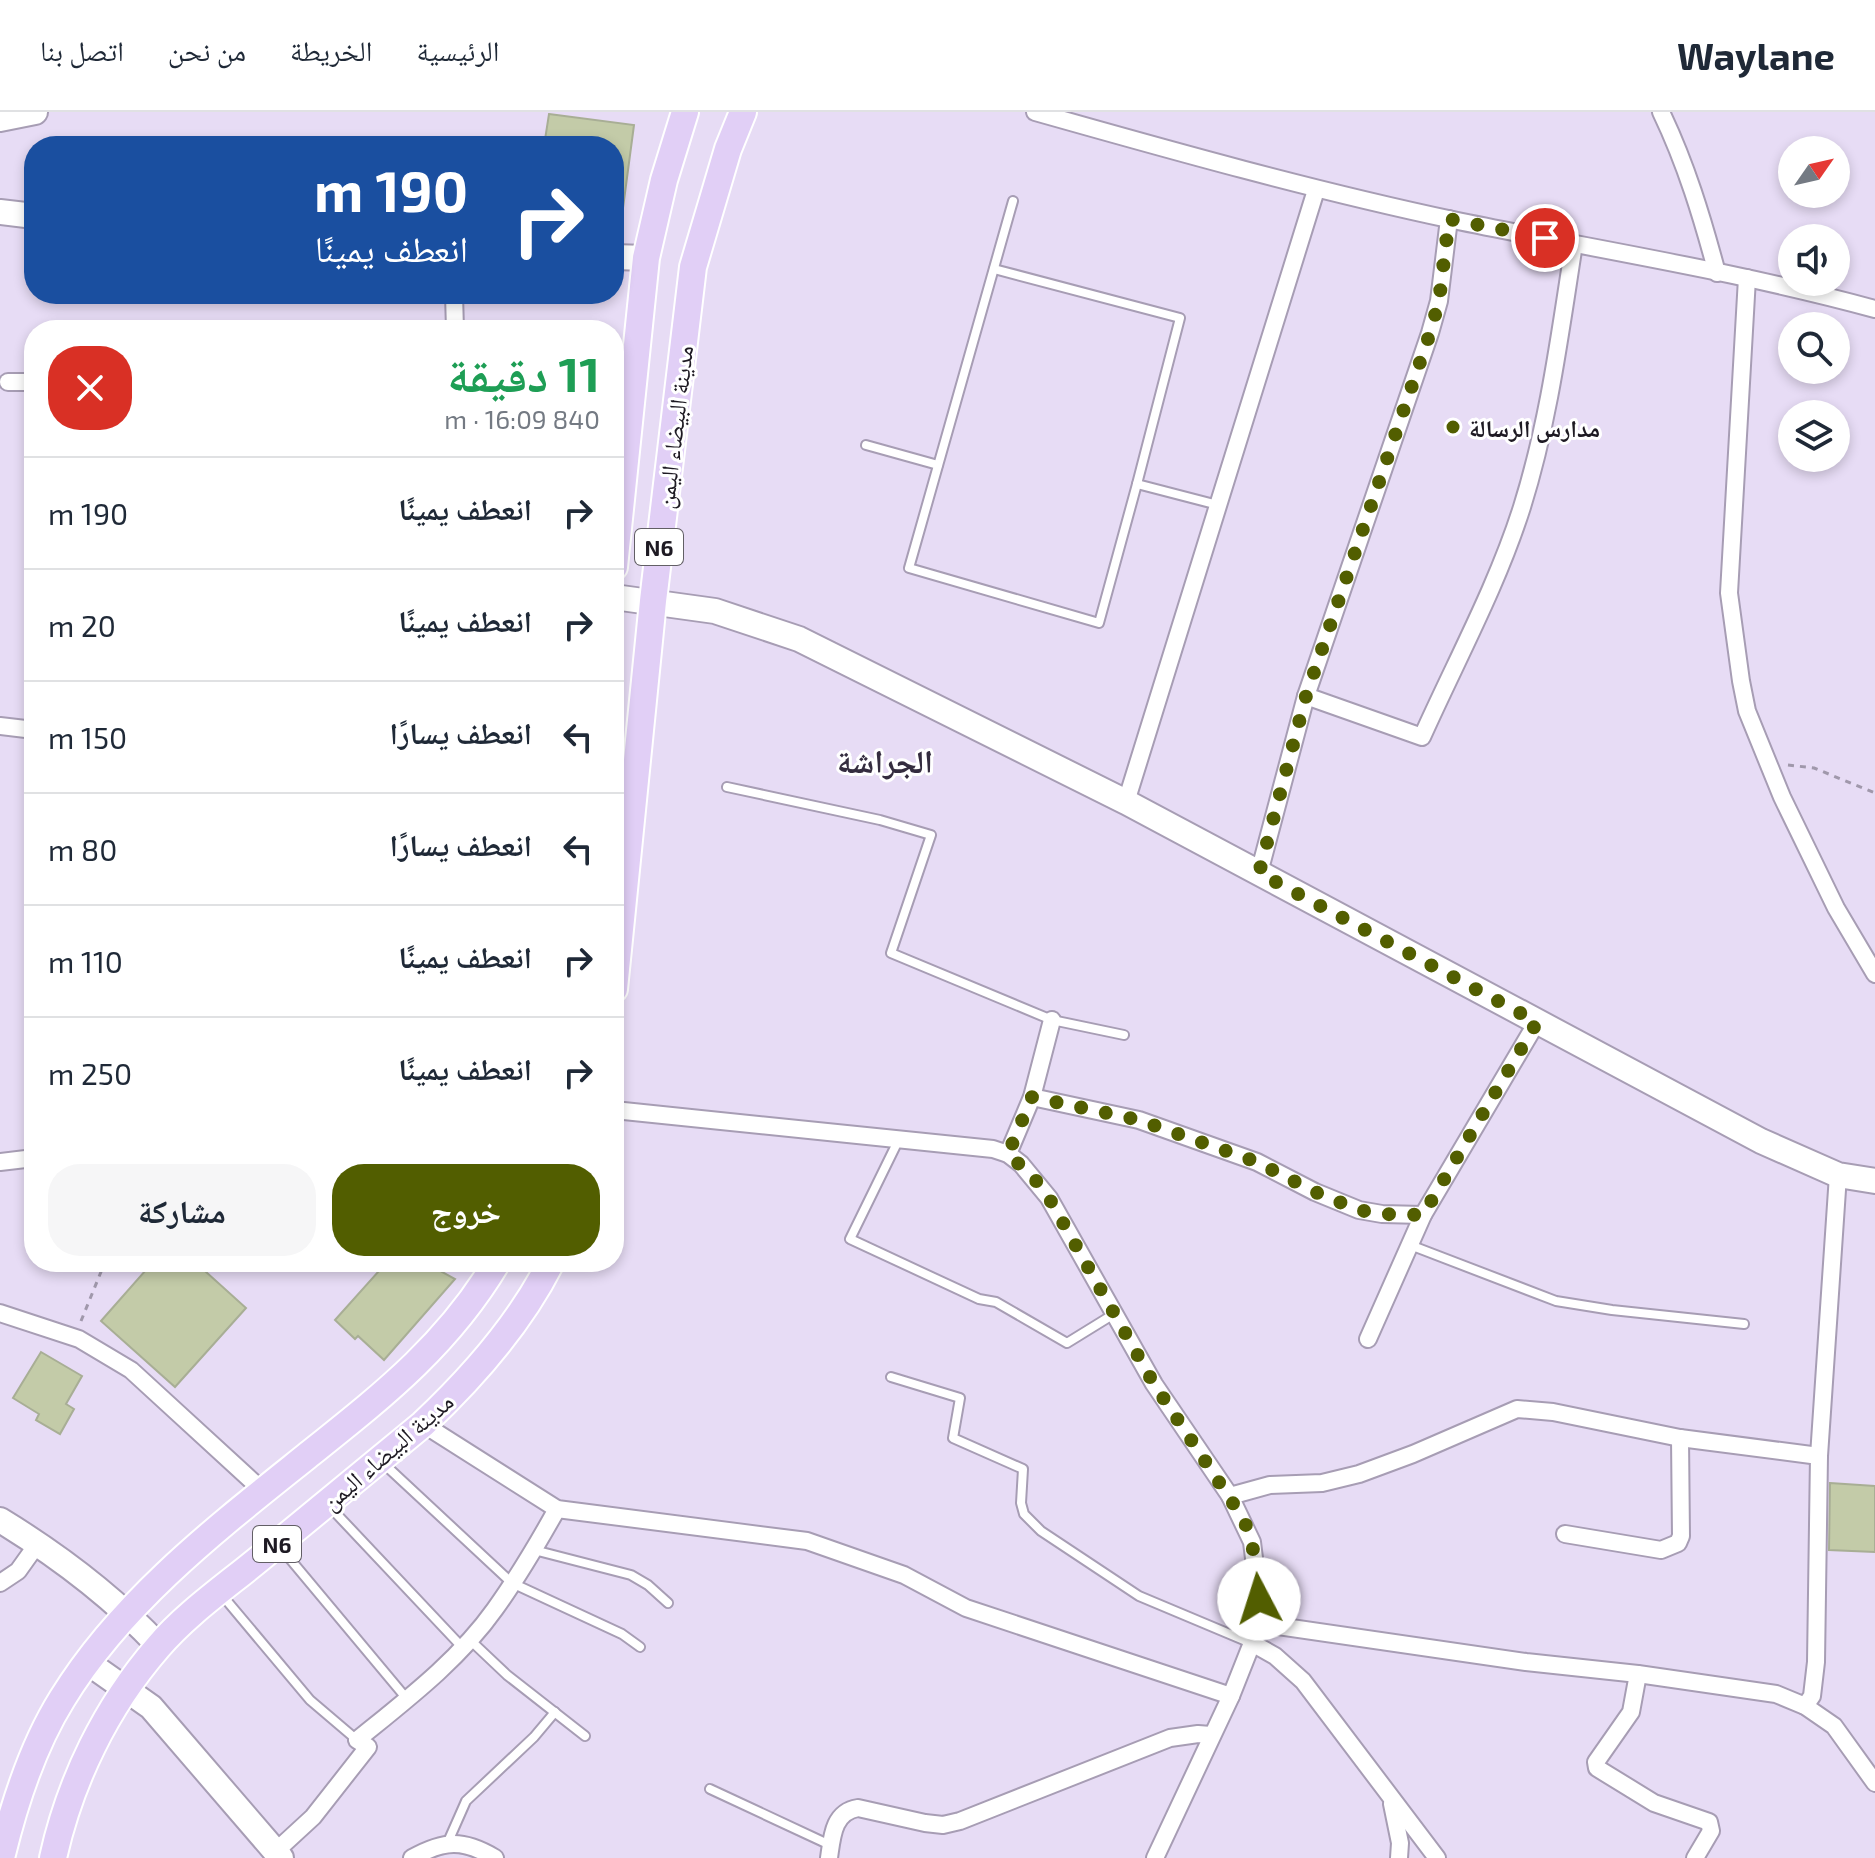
<!DOCTYPE html>
<html lang="ar">
<meta charset="utf-8">
<style>
:root{--surface:#fff;--page:#f6f6f7;--text:#1f2937;--muted:#747a83;--line:#e0e1e3;--accent:#525e00}
body{margin:0;font-family:"Exo 2","Noto Naskh Arabic",sans-serif;background:var(--page);color:var(--text);direction:rtl;height:100vh;display:flex;flex-direction:column;font-size:30px;white-space:nowrap}
*{box-sizing:border-box;margin:0}
p{font-size:26px;color:var(--muted)}
.icon{flex:none;width:44px;height:44px;fill:none;stroke:currentColor;stroke-width:2;stroke-linecap:round;stroke-linejoin:round}
.map{position:relative;flex:1;overflow:hidden;direction:ltr}
.drawer{position:absolute;left:24px;top:208px;width:600px;height:952px;display:flex;flex-direction:column;background:var(--surface);border-radius:32px;box-shadow:0 4px 12px #0003;direction:rtl}
.drawer>*{flex:none}
.guide{position:absolute;left:24px;top:24px;width:600px;height:168px;border-radius:32px;box-shadow:0 4px 12px #0003;direction:rtl;background:#1a4fa0;color:#fff;overflow:hidden}
.needle{width:52px;rotate:56deg}
.controls{position:absolute;left:1778px;top:24px;display:grid;gap:16px}
.controls a{display:grid;place-items:center;width:72px;height:72px;border-radius:50%;background:var(--surface);box-shadow:0 4px 12px #0003;font-size:40px}
.pin{position:absolute;display:grid;place-items:center;width:68px;height:68px;color:#fff;margin:-34px;border:4px solid #fff;border-radius:50%;box-shadow:0 2px 8px #0007}
.me{position:absolute;width:88px;margin:-44px;rotate:355deg;stroke-linejoin:round;filter:drop-shadow(0 0 6px #0008)}
.turn{display:flex;align-items:center;gap:28px;height:168px;padding:0 24px;font-size:36px}
.turn .icon{width:104px;height:104px;stroke-width:2.5}
.turn b{display:block;font-size:56px;line-height:68px}
.round{display:grid;place-items:center;flex:none;width:84px;height:84px;border-radius:32px;background:var(--page)}
.head{display:flex;align-items:center;justify-content:space-between;height:136px;padding:0 24px}
h1{font-size:48px;font-weight:700;line-height:60px;color:#1e9e55}
.button{display:flex;gap:16px;margin-top:auto;padding:16px 24px}
.button a{flex:1;height:92px;border-radius:32px;background:var(--accent);color:#fff;font-size:32px;font-weight:700;line-height:92px;text-align:center}
.button a+a{background:var(--page);color:var(--text)}
ul{padding:0;list-style:none}
li{display:flex;align-items:center;gap:24px;height:112px;padding:0 24px;border-top:2px solid var(--line)}
li div{flex:1}
li b{display:block;font-size:30px}
li em{font-style:normal}
header{display:flex;align-items:center;gap:48px;box-sizing:border-box;height:112px;padding:0 40px;background:var(--surface);border-bottom:2px solid var(--line)}
header strong{font-size:38px}
nav{display:flex;gap:44px;margin-inline-start:auto;font-size:28px}
.map>svg:first-child{display:block}
.building{fill:#c3cba8;stroke:#a8ae95;stroke-width:2}
.lines{fill:none;stroke-linecap:round;stroke-linejoin:round}
.lane-casing{stroke:#a79db4;stroke-width:12}
.street-casing{stroke:#a79db4;stroke-width:20}
.secondary-casing{stroke:#a79db4;stroke-width:28}
.primary-casing{stroke:#fff;stroke-width:30}
.path{stroke:#a098ab;stroke-width:3;stroke-dasharray:6 6;stroke-linecap:butt}
.lane{stroke:#fff;stroke-width:8}
.street{stroke:#fff;stroke-width:16}
.secondary{stroke:#fff;stroke-width:24}
.primary{stroke:#e1cff6;stroke-width:26}
.route{stroke:#525e00;stroke-width:14;stroke-dasharray:0 25.2}
.poi-dot{fill:#525e00;stroke:#fff;stroke-width:3}
.labels{text-anchor:middle;dominant-baseline:central;stroke-width:6;stroke-linejoin:round;paint-order:stroke}
.shield{fill:#fff;stroke:#625f65;stroke-width:2}
.shield-label{font-size:22px;font-weight:bold;fill:#1e1a23}
.street-label{font-size:24px;fill:#1e1a23;stroke:#fff}
.poi-label{font-size:24px;font-weight:bold;fill:#1e1a23;stroke:#fff;text-anchor:start}
.district-label{font-size:32px;font-weight:bold;fill:#342c3f;stroke:#fff}
</style>
<header>
<strong>Waylane</strong>
<nav><a>الرئيسية</a><a>الخريطة</a><a>من نحن</a><a>اتصل بنا</a></nav>
</header>
<div class="map">
<svg width="1875" height="1746" viewBox="0 0 1875 1746">
<rect width="100%" height="100%" fill="#e7dcf5"/>
<g class="building">
<polygon points="549,2 634,13 623,96 614,95 614,34 544,34"/>
<polygon points="153,1150 195,1150 246,1196 175,1275 101,1209"/>
<polygon points="387,1150 424,1150 455,1167 384,1248 358,1224 355,1227 335,1208"/>
<polygon points="41,1240 82,1264 66,1292 74,1297 60,1322 36,1308 39,1302 13,1286"/>
<polygon points="1830,1371 1875,1374 1875,1440 1829,1438"/>
</g>
<g class="lines">
<g class="lane-casing">
<g id="lane">
<polyline points="1013,89 909,456 1099,511 1137,372"/>
<polyline points="994,157 1180,206 1137,372 1218,393"/>
<polyline points="866,333 938,353"/>
<polyline points="727,675 880,708 931,723 891,841 1052,908 1124,923"/>
<polyline points="899,1027 850,1127 979,1187 996,1190 1067,1231 1114,1202"/>
<polyline points="1410,1133 1556,1189 1612,1198 1744,1212"/>
<polyline points="891,1265 960,1286 953,1326 1023,1357 1021,1391 1024,1402 1041,1419 1139,1484 1251,1531"/>
<polyline points="383,1351 512,1471 622,1522 640,1535"/>
<polyline points="330,1395 462,1535"/>
<polyline points="280,1435 407,1587"/>
<polyline points="534,1438 631,1463 648,1473 668,1491"/>
<polyline points="222,1483 310,1588 357,1628"/>
<polyline points="469,1527 507,1563 585,1624"/>
<polyline points="710,1677 830,1733"/>
<polyline points="447,1732 466,1689 534,1625 555,1600"/>
</g>
</g>
<g class="street-casing">
<g id="street">
<path d="M1035 0C1173 39 1312 78 1453 108 1593 137 1736 159 1875 197"/>
<path d="M1661 0C1686 52 1702 105 1717 161"/>
<polyline points="1747,166 1729,481 1741,569 1747,599 1782,685 1836,796 1875,862"/>
<polyline points="454,182 455,218"/>
<polyline points="8,270 34,270"/>
<path d="M1306 584 1422 625C1456 549 1497 474 1522 395 1549 309 1560 221 1574 132"/>
<polyline points="0,614 34,618"/>
<polyline points="1126,690 1316,78"/>
<polyline points="1259,761 1306,584 1430,221 1439,189 1449,107"/>
<polyline points="1032,985 1139,1008 1257,1050 1315,1080 1359,1098 1382,1102 1423,1103"/>
<polyline points="614,998 993,1037 1008,1042 1021,1052 1049,1086 1154,1272 1230,1384 1252,1430 1259,1487 1252,1531 1231,1584 1155,1746"/>
<polyline points="1008,1042 1032,985 1052,908"/>
<polyline points="0,1050 34,1046"/>
<polyline points="0,1201 79,1227 131,1258 263,1379"/>
<polyline points="1368,1227 1423,1103 1537,910"/>
<polyline points="423,1312 557,1397 807,1429 904,1463 966,1496 1231,1584"/>
<polyline points="1230,1384 1270,1373 1322,1371 1359,1362 1413,1342 1517,1297 1553,1300 1680,1326 1819,1344"/>
<polyline points="1565,1422 1661,1438 1678,1431 1681,1424 1680,1326"/>
<polyline points="0,1471 18,1459 38,1431"/>
<polyline points="1257,1511 1526,1550 1638,1562 1776,1582 1805,1594 1834,1614 1875,1671"/>
<polyline points="1252,1531 1275,1544 1303,1569 1437,1746"/>
<polyline points="1638,1562 1631,1600 1596,1650 1597,1656 1654,1691 1709,1710 1711,1719 1695,1746"/>
<polyline points="1805,1594 1812,1584 1816,1550 1819,1344 1838,1063"/>
<polyline points="1392,1692 1400,1731 1399,1746"/>
<path d="M276 1739 313 1705 368 1635 357 1628C405 1589 459 1548 495 1497 518 1465 538 1431 557 1397"/>
<path d="M412 1746C444 1728 463 1727 495 1746"/>
<path d="M829 1746C832 1725 833 1700 858 1696L925 1711 943 1713 960 1709 1170 1626 1198 1622 1211 1623"/>
</g>
</g>
<g class="secondary-casing">
<g id="secondary">
<polyline points="0,7 35,0"/>
<polyline points="0,100 34,104"/>
<polyline points="614,145 646,146"/>
<polyline points="614,485 715,499 799,527 1126,690 1761,1029 1838,1063 1875,1069"/>
<path d="M0 1408C59 1444 111 1483 159 1534"/>
<polyline points="87,1550 151,1595 281,1746"/>
</g>
</g>
<g class="primary-casing">
<g id="primary">
<polyline points="614,455 646,146 664,68 685,0"/>
<polyline points="614,877 653,489 693,155 728,37 743,0"/>
<path d="M1 1746C14 1692 32 1635 62 1587 122 1489 217 1416 307 1344 382 1284 447 1234 497 1150"/>
<path d="M53 1746C70 1669 106 1595 158 1535 186 1502 225 1475 259 1447 314 1402 369 1357 423 1312 473 1265 520 1212 551 1150"/>
</g>
</g>
<g class="path">
<polyline points="1788,653 1814,656 1875,681"/>
<polyline points="81,1209 105,1150"/>
</g>
<use href="#lane" class="lane"/>
<use href="#street" class="street"/>
<use href="#secondary" class="secondary"/>
<use href="#primary" class="primary"/>
</g>
<g class="lines">
<polyline class="route" points="1259,1487 1252,1430 1244,1408 1154,1272 1049,1086 1034,1066 1008,1042 1032,985 1139,1008 1257,1050 1315,1080 1359,1098 1382,1102 1423,1103 1537,910 1259,761 1306,584 1430,221 1439,189 1449,107 1545,126"/>
</g>
<circle class="poi-dot" cx="1453" cy="315" r="8"/>
<g class="labels">
<g class="shield">
<rect x="635" y="417" width="48" height="36" rx="6"/>
<rect x="253" y="1414" width="48" height="36" rx="6"/>
</g>
<g class="shield-label">
<text x="659" y="435">N6</text>
<text x="277" y="1432">N6</text>
</g>
<g class="street-label">
<text transform="translate(674 315) rotate(-83)">مدينة البيضاء اليمن</text>
<text transform="translate(387 1339) rotate(-41)">مدينة البيضاء اليمن</text>
</g>
<g class="poi-label">
<text x="1469" y="315">مدارس الرسالة</text>
</g>
<g class="district-label">
<text x="885" y="648">الجراشة</text>
</g>
</g>
</svg>
<div class="controls">
<a><svg class="needle" viewBox="-14 -14 28 28"><path d="M0-13l5 13h-10z" fill="#e53935"/><path d="M0 13l5-13h-10z" fill="#747a83"/></svg></a>
<a><svg class="icon" aria-label="sound" viewBox="0 0 24 24"><path d="M4 9h4l5-4v14l-5-4H4zM17 9q2 3 0 6"/></svg></a>
<a><svg class="icon" aria-label="search" viewBox="0 0 24 24"><circle cx="10" cy="10" r="6"/><path d="M15 15l6 6"/></svg></a>
<a><svg class="icon" aria-label="layers" viewBox="0 0 24 24"><path d="M12 4l9 5-9 5-9-5zM3 14l9 5 9-5"/></svg></a>
</div>
<div class="pin" style="left:1545px;top:126px;background:#d93025"><svg class="icon" aria-label="arrive" viewBox="0 0 24 24"><path d="M6 21V4h12l-3 4 3 4H6"/></svg></div>
<svg class="me" style="left:1259px;top:1487px" viewBox="-20 -20 40 40"><circle r="19" fill="#fff"/><path d="M0-13L10 11 0 6-10 11z" fill="#525e00"/></svg>
<div class="guide">
<div class="turn"><svg class="icon" aria-label="right" viewBox="0 0 24 24"><path d="M7 20v-9h11M14 6l5 5-5 5"/></svg><div><b>190 m</b>انعطف يمينًا</div></div>
</div>
<section class="drawer">
<div class="head"><div><h1>11 دقيقة</h1><p>840 m · 16:09</p></div><a class="round" style="background:#d93025;color:#fff"><svg class="icon" aria-label="close" viewBox="0 0 24 24"><path d="M6 6l12 12M18 6L6 18"/></svg></a></div>
<ul>
<li><svg class="icon" aria-label="right" viewBox="0 0 24 24"><path d="M7 20v-9h11M14 6l5 5-5 5"/></svg><div><b>انعطف يمينًا</b></div><em>190 m</em></li>
<li><svg class="icon" aria-label="right" viewBox="0 0 24 24"><path d="M7 20v-9h11M14 6l5 5-5 5"/></svg><div><b>انعطف يمينًا</b></div><em>20 m</em></li>
<li><svg class="icon" aria-label="left" viewBox="0 0 24 24"><path d="M17 20v-9H6M10 6l-5 5 5 5"/></svg><div><b>انعطف يسارًا</b></div><em>150 m</em></li>
<li><svg class="icon" aria-label="left" viewBox="0 0 24 24"><path d="M17 20v-9H6M10 6l-5 5 5 5"/></svg><div><b>انعطف يسارًا</b></div><em>80 m</em></li>
<li><svg class="icon" aria-label="right" viewBox="0 0 24 24"><path d="M7 20v-9h11M14 6l5 5-5 5"/></svg><div><b>انعطف يمينًا</b></div><em>110 m</em></li>
<li><svg class="icon" aria-label="right" viewBox="0 0 24 24"><path d="M7 20v-9h11M14 6l5 5-5 5"/></svg><div><b>انعطف يمينًا</b></div><em>250 m</em></li>
</ul>
<div class="button"><a>خروج</a><a>مشاركة</a></div>
</section>
</div>
